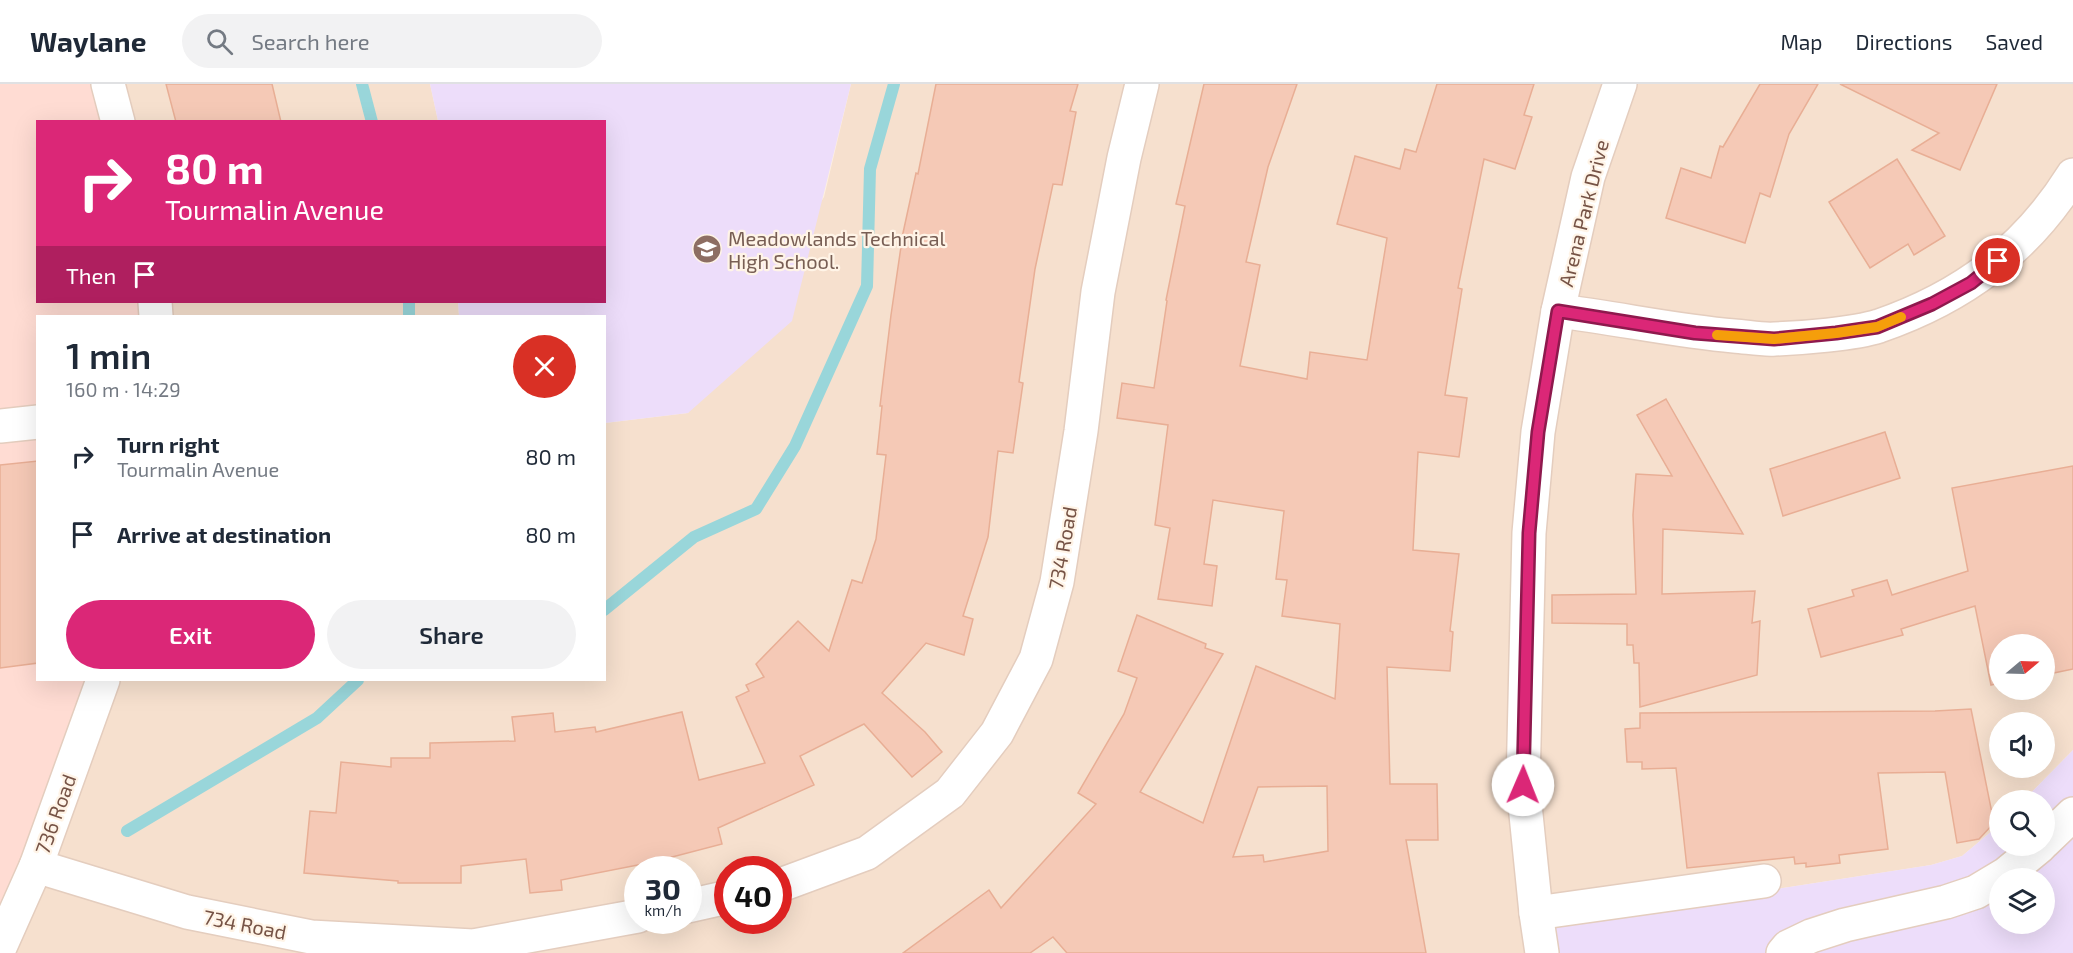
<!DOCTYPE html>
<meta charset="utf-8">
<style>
:root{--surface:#fff;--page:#f2f2f3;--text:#1f2937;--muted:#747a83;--line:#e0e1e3;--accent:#db2777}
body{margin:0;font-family:"Exo 2",sans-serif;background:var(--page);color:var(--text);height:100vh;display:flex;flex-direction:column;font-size:22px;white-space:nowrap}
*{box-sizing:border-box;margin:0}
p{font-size:20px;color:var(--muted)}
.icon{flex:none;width:33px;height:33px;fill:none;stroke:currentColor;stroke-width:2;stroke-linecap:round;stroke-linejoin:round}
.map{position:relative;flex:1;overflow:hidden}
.drawer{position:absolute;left:36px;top:231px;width:570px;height:366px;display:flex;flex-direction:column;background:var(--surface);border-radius:0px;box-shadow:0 6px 24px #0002}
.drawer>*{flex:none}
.top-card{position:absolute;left:36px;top:36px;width:570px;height:183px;border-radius:0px;box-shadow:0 6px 24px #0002;background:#db2777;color:#fff;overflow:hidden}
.needle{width:39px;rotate:71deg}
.buttons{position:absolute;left:1989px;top:550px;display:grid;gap:12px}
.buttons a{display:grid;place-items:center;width:66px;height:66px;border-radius:50%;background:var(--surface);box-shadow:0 6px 24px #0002;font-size:30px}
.speed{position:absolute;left:624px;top:772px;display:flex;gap:12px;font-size:30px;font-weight:700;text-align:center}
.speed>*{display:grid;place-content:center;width:78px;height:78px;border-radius:50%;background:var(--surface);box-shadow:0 6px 24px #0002;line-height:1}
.speed small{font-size:15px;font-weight:400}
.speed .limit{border:9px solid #d22;background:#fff;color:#111}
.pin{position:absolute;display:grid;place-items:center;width:51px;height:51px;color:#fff;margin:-26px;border:3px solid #fff;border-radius:50%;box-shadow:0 2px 6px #0007}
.me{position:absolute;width:66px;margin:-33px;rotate:1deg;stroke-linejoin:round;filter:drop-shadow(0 0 4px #0008)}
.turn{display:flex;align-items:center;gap:21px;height:126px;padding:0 30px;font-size:27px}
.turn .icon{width:78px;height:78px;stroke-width:2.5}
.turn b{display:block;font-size:42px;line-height:51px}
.then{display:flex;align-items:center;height:57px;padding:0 30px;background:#0003;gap:12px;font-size:22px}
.round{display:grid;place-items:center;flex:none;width:63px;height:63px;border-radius:32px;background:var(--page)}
.head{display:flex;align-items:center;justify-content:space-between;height:102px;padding:0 30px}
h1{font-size:36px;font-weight:600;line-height:45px}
.cta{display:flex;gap:12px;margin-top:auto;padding:12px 30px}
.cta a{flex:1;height:69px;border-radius:36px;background:var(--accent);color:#fff;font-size:24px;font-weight:600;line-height:69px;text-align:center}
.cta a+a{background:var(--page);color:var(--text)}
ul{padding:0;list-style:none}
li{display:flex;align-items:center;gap:18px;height:78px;padding:0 30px}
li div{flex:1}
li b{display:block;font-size:22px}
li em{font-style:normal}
header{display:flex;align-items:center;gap:36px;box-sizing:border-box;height:84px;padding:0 30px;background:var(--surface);border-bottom:2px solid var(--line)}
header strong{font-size:28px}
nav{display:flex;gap:33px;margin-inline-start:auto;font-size:21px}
.search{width:420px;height:54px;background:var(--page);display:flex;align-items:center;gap:15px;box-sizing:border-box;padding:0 21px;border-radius:33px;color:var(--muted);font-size:22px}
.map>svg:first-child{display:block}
.residential{fill:#f6e0ce;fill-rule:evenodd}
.commercial{fill:#ffdcd3}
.education{fill:#edddfa;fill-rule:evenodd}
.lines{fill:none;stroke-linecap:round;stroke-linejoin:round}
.stream{stroke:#99d6da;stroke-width:12}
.building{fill:#f5c9b6;stroke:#e8ae95;stroke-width:1.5;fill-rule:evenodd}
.minor-casing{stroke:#e4cdbe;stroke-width:36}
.minor{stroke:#fff;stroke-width:33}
.route-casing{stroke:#8e194d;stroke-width:15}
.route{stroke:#db2777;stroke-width:10}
.slow{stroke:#f59e0b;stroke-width:10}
.labels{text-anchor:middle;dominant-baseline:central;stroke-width:4.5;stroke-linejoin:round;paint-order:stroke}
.street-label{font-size:20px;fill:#765346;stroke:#fff4e7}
.education-label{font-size:20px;fill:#785e54;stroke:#fff4e7;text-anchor:start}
</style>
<header>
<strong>Waylane</strong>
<div class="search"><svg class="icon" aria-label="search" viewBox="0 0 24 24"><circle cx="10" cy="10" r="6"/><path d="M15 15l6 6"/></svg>Search here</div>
<nav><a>Map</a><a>Directions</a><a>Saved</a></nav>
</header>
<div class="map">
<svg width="2073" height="869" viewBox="0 0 2073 869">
<rect width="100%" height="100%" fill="#fef0e0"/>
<g class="residential">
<polygon points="110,0 430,0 438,37 119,37"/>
<path d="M851 0H2073V666L2023 717H2000L1999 741 1962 772 1931 781 1777 805 1543 869H0L106 596H604L605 339 688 329 824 113ZM2000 561H2044V606H2000ZM2000 639H2044V684H2000ZM638 786H688V837H638ZM728 786H778V837H728Z"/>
<polygon points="156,218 458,218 459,232 158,232"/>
</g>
<polygon class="commercial" points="0,0 110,0 119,37 38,38 38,218 156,218 158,232 38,232 38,596 106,596 0,869"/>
<g class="education">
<polygon points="430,0 851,0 792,237 688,329 605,339 604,232 459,232 458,218 604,218 604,38 438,37"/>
<path d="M2073 666V869H1543L1537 830 1777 805 1931 781 1962 772 1999 741 2000 762H2044V717H2023ZM2000 795H2044V840H2000Z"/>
</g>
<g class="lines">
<g class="stream">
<polyline points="362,0 372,38"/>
<polyline points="409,218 409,232"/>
<polyline points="604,526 694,453 756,425 795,362 867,202 870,85 894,0"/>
<polyline points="127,747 317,634 358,596"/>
</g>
</g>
<g class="building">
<polygon points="166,0 272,0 281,38 176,38"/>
<polygon points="936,0 1078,0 1070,27 1076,28 1062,101 1053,100 1035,185 1019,298 1023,299 1013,369 998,367 988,453 963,532 973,535 964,571 926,559 882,609 925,648 942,668 912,693 864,640 800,672 814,701 718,744 722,760 653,778 561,796 562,806 530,809 526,775 461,782 461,799 398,799 398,797 304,789 310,727 336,729 341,678 391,683 391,674 430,674 430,659 515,657 512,633 553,629 555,648 595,643 596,648 682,628 699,696 765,679 736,613 749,607 746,601 764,593 756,580 798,537 829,567 852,496 862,499 876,455 886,371 877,370 882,322 880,322 891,231 903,149 916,89 918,90"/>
<path d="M1204 0H1297L1268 83 1246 178 1260 181 1240 282 1307 295 1310 268 1367 276 1387 154 1337 140 1355 72 1400 85 1405 65 1416 68 1437 0H1534L1524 31 1532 33 1515 85 1484 75 1458 204 1462 205 1445 311 1467 314 1459 373 1418 368 1413 466 1459 470 1450 547 1453 548 1450 587 1387 583 1390 700H1437L1438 756H1406L1426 869H1067L1053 853 1030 869H903L989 806 1001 824 1096 720 1078 709 1124 630 1137 594 1118 587 1137 531 1206 560 1205 564 1223 570 1140 708 1203 739 1256 582 1335 615 1340 540 1282 532 1287 496 1276 495 1284 427 1213 416 1204 480 1217 482 1212 522 1158 515 1170 444 1155 441 1168 341 1117 334 1122 299 1154 304 1167 217 1166 216 1185 122 1176 120ZM1327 702 1328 767 1264 778 1263 771 1233 773 1258 703Z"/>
<polygon points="1760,0 1818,0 1789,50 1770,113 1760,109 1745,159 1666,134 1681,84 1711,94 1720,62 1723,63"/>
<polygon points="1840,0 1997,0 1960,86 1912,66 1939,49"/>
<polygon points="1897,75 1945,152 1914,171 1908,160 1870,184 1829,118"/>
<polygon points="1666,315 1743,450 1663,445 1662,510 1755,507 1752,539 1760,537 1757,591 1640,623 1639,579 1634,579 1633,561 1627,561 1627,540 1552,539 1552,511 1636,510 1633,431 1636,390 1672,392 1637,331"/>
<polygon points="1885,348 1900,394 1783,432 1770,385"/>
<polygon points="38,377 38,579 0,584 0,381"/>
<polygon points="2073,382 2073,585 2044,591 2044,561 2000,561 2000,599 1991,601 1975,522 1901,545 1903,551 1821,573 1808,525 1854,512 1852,506 1887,496 1892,511 1968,487 1952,404"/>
<polygon points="1971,625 1994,739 1979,755 1957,759 1945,688 1878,689 1888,765 1839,771 1840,779 1806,783 1806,779 1795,780 1794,773 1687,784 1676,684 1642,685 1642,678 1627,678 1625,645 1640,644 1640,629 1935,627"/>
</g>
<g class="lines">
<g class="minor-casing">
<g id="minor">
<polyline points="108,0 118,38"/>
<polyline points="155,218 156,232"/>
<path d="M1558 227C1617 234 1675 247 1734 252 1748 253 1762 256 1775 255 1802 254 1854 250 1879 242 1963 213 2026 166 2073 91"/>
<polyline points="0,342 38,338"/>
<polyline points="2044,758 2073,730"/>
<polyline points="36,782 187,828 311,853 473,862 638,832"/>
<polyline points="778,802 867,769 950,709 997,649 1036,575 1057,498 1081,347 1098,208 1124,74 1142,0"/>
<polyline points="688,822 728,813"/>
<polyline points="1536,829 1764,797"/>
<polyline points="0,863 36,782 103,596"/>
<polyline points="1542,869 1536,829 1523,701 1529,449 1538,348 1558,227 1588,93 1620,0"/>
<polyline points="1783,869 1788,863 1811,852 1845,841 1946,818 1976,808 2006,790 2040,762"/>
</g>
</g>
<use href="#minor" class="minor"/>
</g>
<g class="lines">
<g class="route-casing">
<polyline id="route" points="1523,701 1529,449 1538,348 1558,227 1695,249 1774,255 1836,249 1877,243 1932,220 1971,199 1998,177"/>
</g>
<use href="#route" class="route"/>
<polyline class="slow" points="1717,251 1774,255 1836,249 1877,243 1901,233"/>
</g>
<defs>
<g id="school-disc" transform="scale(1.5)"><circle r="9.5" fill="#8d6e63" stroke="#fff4e7"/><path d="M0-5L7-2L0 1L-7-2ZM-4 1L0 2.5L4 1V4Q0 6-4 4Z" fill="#fff"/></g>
</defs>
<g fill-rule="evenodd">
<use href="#school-disc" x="707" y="165"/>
</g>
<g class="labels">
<g class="street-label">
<text transform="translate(1583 129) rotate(-76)">Arena Park Drive</text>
<text transform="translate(1062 464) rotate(-80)">734 Road</text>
<text transform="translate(55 730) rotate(-70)">736 Road</text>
<text transform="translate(245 840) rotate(11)">734 Road</text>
</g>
<g class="education-label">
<text x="728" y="154">Meadowlands Technical<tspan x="728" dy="23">High School.</tspan></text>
</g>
</g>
</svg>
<div class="buttons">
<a><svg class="needle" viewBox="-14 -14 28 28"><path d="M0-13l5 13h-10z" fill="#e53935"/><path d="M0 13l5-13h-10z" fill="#747a83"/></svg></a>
<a><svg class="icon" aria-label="sound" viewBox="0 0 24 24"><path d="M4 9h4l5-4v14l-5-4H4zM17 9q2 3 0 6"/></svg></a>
<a><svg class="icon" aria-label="search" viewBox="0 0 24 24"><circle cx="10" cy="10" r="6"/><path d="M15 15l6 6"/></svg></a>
<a><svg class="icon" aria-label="layers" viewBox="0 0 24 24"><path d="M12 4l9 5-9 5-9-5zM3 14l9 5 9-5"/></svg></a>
</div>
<div class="speed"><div>30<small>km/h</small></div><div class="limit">40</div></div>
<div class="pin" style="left:1998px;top:177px;background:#d93025"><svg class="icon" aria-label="arrive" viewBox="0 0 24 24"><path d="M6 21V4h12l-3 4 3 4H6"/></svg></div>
<svg class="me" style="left:1523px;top:701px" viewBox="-20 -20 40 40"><circle r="19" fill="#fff"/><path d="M0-13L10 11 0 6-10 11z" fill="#db2777"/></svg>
<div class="top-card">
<div class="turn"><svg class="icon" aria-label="right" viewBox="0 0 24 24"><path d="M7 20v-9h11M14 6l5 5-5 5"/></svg><div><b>80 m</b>Tourmalin Avenue</div></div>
<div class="then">Then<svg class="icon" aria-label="arrive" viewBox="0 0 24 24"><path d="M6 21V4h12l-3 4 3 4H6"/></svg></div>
</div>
<section class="drawer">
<div class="head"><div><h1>1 min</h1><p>160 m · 14:29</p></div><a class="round" style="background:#d93025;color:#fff"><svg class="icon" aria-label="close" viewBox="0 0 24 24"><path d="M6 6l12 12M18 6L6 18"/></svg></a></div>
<ul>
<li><svg class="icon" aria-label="right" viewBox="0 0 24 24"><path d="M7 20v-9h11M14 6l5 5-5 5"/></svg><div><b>Turn right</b><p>Tourmalin Avenue</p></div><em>80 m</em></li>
<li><svg class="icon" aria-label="arrive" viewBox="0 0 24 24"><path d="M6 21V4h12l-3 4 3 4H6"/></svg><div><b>Arrive at destination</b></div><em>80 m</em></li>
</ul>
<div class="cta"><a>Exit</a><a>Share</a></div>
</section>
</div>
